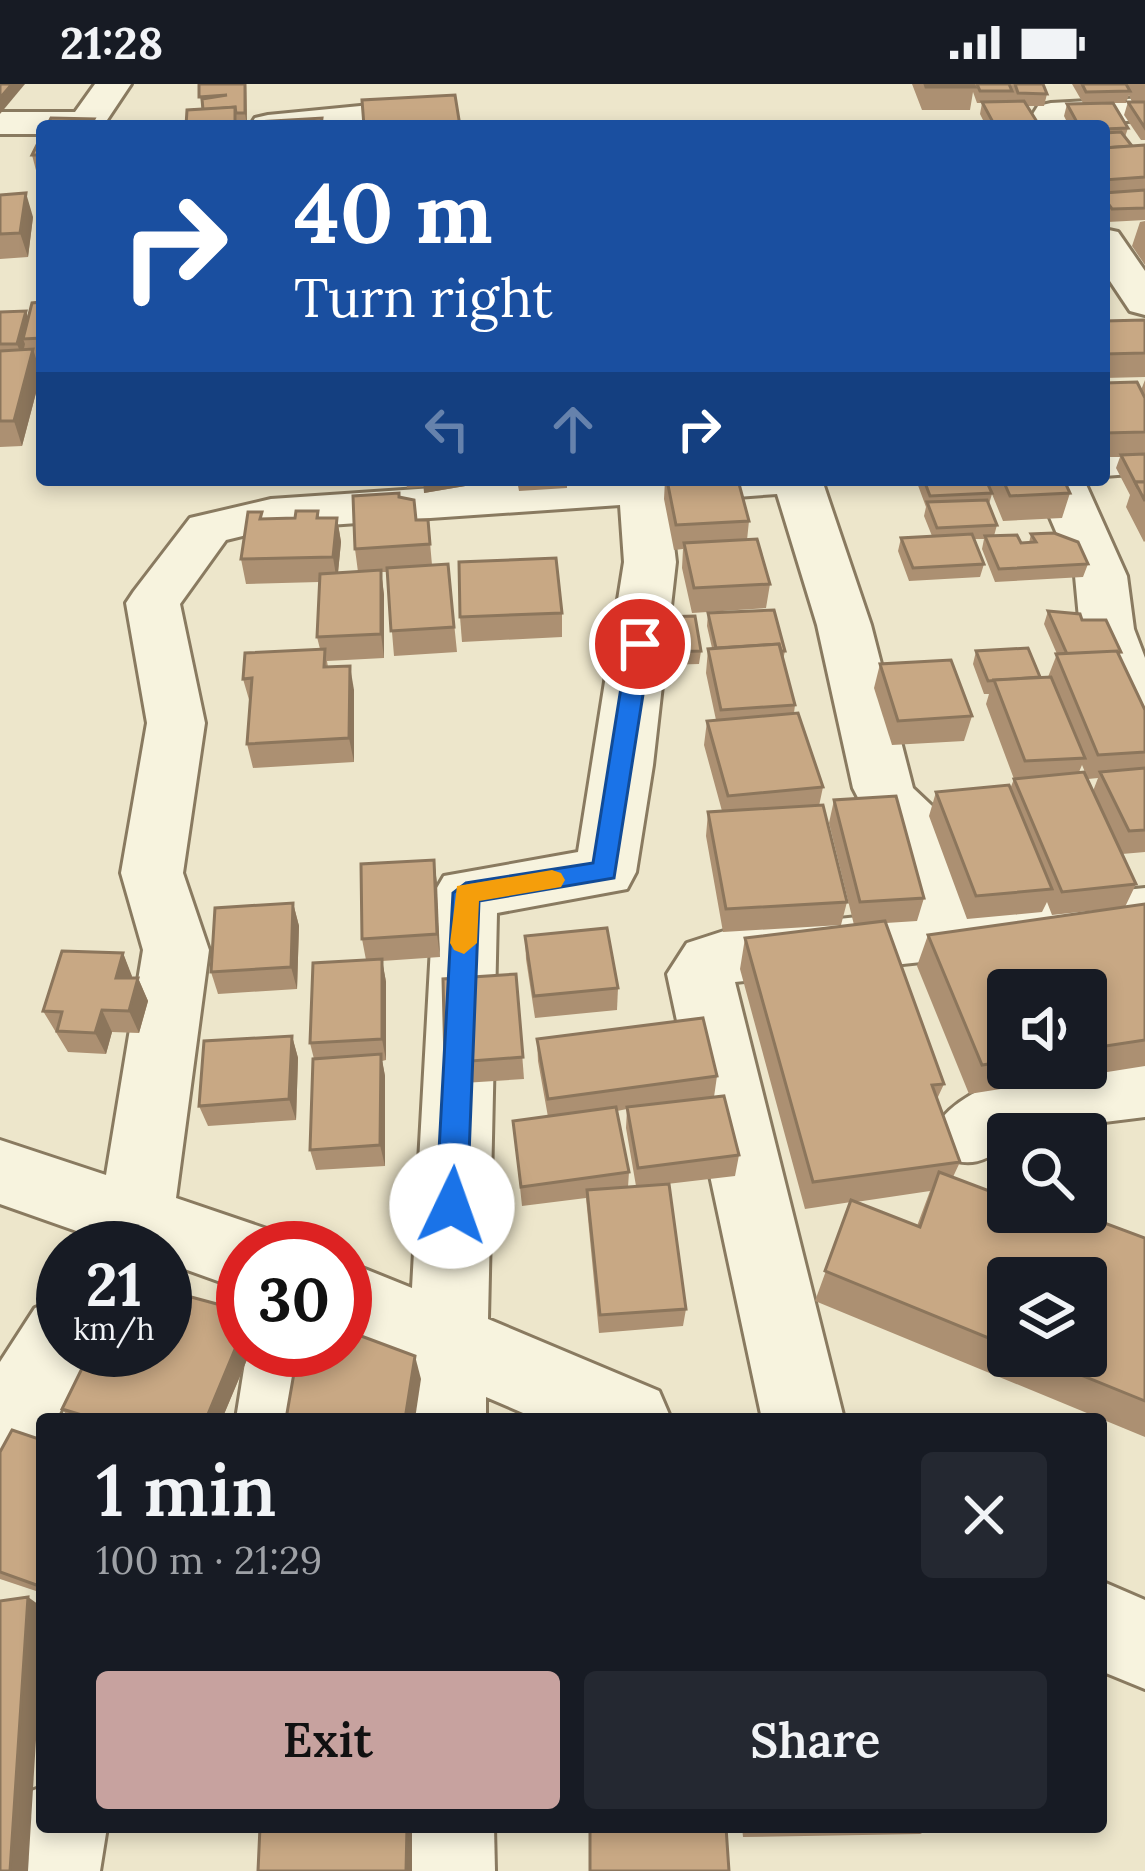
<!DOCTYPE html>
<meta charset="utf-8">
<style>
:root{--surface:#171b24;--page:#242831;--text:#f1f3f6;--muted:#9ea1a6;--accent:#c7a29f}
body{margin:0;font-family:Lora,serif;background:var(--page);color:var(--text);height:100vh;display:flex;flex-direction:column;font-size:45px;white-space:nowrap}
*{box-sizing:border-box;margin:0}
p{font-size:39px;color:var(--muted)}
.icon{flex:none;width:66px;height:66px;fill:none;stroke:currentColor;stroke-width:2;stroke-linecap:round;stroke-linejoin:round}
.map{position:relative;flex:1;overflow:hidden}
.details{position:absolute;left:36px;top:1329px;width:1071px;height:420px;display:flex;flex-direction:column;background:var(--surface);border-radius:12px;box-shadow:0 6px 18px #0003}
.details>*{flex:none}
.top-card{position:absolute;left:36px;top:36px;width:1074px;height:366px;border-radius:12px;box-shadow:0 6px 18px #0003;background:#1a4fa0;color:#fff;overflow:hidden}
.controls{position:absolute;left:987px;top:885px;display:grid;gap:24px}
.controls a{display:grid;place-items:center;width:120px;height:120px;border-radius:12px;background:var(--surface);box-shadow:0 6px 18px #0003;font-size:60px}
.speed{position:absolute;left:36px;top:1137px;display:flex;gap:24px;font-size:60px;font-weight:700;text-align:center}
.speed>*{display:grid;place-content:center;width:156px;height:156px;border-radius:50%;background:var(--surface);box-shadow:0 6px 18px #0003;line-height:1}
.speed small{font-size:30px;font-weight:400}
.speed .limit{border:18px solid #d22;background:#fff;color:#111}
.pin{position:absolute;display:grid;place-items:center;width:102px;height:102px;color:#fff;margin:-51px;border:6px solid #fff;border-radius:50%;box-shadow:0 3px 12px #0007}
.me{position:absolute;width:132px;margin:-66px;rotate:3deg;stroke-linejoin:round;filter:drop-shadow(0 0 9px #0008)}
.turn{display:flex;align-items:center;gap:42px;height:252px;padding:0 60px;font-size:54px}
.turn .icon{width:156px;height:156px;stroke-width:2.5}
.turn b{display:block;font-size:84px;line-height:102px}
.lanes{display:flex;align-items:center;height:114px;padding:0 60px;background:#0003;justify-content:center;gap:60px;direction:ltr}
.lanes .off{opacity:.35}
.round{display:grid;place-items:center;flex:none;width:126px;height:126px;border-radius:12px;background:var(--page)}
.overview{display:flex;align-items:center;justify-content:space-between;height:204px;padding:0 60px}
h1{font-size:72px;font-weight:600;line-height:90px}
.button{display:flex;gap:24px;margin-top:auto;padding:24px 60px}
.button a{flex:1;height:138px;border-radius:12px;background:var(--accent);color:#111;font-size:48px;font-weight:600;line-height:138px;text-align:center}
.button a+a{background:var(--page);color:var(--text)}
.status{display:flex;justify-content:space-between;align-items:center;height:84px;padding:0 60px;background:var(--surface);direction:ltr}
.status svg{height:33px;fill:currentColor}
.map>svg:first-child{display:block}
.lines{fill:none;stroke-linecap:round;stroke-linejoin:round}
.minor-casing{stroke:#897a60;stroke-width:6}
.minor{fill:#f7f3de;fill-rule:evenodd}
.wall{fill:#ac9072;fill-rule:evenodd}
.shaded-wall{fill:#8c765c}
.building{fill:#c8a884;stroke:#8c765c;stroke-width:3}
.route{fill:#1a73e8;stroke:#114b97;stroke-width:3}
.slow{fill:#f59e0b}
</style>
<div class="status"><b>21:28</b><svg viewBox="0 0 49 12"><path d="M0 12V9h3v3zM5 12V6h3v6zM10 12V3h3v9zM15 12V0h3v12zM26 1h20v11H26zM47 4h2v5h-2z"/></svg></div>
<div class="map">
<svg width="1145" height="1787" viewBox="0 0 1145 1787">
<rect width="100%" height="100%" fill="#ede6cb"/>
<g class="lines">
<g class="minor-casing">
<g id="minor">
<polygon points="95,0 131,0 103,42 42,42 42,50 0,50 0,28 75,28"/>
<polygon points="1145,14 1145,36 1039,42 1033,30 1038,22 1051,19"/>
<polygon points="391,19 404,22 409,30 404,38 381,42 250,42 255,34 268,31"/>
<polygon points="1104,145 1118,148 1145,187 1145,231 1130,227 1104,188"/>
<polygon points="1145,361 1145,389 1104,392 1104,362"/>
<polygon points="552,396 822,396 871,541 913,704 948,737 957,753 977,821 1145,804 1145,854 735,898 844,1335 762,1335 667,890 687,859 724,847 915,827 898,763 868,733 853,704 817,541 777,410 669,418 676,478 653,681 636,788 627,805 497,829 488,1235 659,1307 671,1335 537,1335 486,1313 486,1335 404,1335 408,1278 345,1251 345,1177 412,1204 434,809 444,792 578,768 624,478 620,421 271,445 226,456 180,520 205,639 183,789 209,866 176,1114 270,1146 278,1164 243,1164 243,1206 165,1178 165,1164 79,1164 85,1150 0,1120 0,1056 106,1091 143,866 121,789 147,639 126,519 134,507 190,434 271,415"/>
<polygon points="1034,396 1084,396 1127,492 1134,545 1145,574 1145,669 1125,663 1116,649 1080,545 1075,492"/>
<path d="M1145 973V1033L1008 1050V1060C984 1079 970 1083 942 1073L931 1051C963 984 1082 982 1145 973Z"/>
<path d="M63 1213V1266H95L56 1335H42C42 1369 31 1380 0 1393V1278L35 1224Z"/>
<polygon points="247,1266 325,1266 318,1335 236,1335"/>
<polygon points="1101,1497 1145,1516 1145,1605 1101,1587"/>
<polygon points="42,1703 42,1743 107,1743 100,1787 4,1787 13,1743 26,1709"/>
<polygon points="400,1743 494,1743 495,1787 399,1787"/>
</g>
</g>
<use href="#minor" class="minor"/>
</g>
<g class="wall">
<polygon points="199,0 246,0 247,41 186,42 202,25"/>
<polygon points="912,0 1043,0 1047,10 1044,22 1027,22 1039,42 986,42 980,30 982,19 977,19 973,8 970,26 922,26"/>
<polygon points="1072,0 1145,0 1145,18 1132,18 1129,11 1126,19 1113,19 1128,44 1125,53 1132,62 1145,61 1145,136 1108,138 1104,132 1104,42 1069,42 1064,32 1067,20 1083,19"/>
<polygon points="1128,18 1145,18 1145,56 1141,56 1124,31"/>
<polygon points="42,51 42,94 38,94 32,71"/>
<polygon points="0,111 33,133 28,173 0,175"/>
<polygon points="1145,137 1145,181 1132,162 1140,138"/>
<polygon points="42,218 42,279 37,279 41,290 22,362 0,363 0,228 29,234"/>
<polygon points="1145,236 1145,293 1104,294 1104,237"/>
<polygon points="1145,296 1145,457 1144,458 1126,423 1130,411 1116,384 1120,373 1104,373 1104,299 1141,306"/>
<polygon points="253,396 334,396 333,398 254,400"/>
<polygon points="406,396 483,396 483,399 424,409 424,403 407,404"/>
<polygon points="517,396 567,396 567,404 519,407"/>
<polygon points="665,396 738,396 749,437 747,456 770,500 766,524 692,529 682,484 683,465 674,466 664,415"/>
<polygon points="916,396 1064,396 1070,409 1062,434 1003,437 992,410 989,420 997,441 994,452 1021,459 1029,459 1031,450 1088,480 1083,493 995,498 982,465 984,455 974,455 984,480 980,493 909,497 898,467 901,454 932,452 924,432 926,423"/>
<polygon points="399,413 416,436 428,436 432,481 448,480 457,568 394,572 387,488 381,488 384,511 384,574 327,577 328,583 354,606 354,678 253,684 247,660 250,619 243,595 320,565 317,553 319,498 246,500 241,475 263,435 295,434 318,427 319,434 337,434 341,458 338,489 358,488 355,465"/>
<path d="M1048 527 1082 536 1121 568 1119 571 1145 626V768L1122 770 1136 800 1125 823 1145 820V982L969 1010 917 882 928 851 1107 825 1052 831 1047 818 1042 828 967 835 929 732 936 708 1010 705 1014 695 986 620 989 610H984L973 580 976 567 1040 593H1048L1057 570 1044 540ZM1082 681 1088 695 1098 694 1093 707 1079 688ZM1008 906H1086V984H1008Z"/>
<polygon points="562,529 562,553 462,558 460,533"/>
<polygon points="708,529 785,567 783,576 795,621 794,629 823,703 819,722 847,818 841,841 723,848 706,752 708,728 722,727 704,661 707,637 716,636 706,589 708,565 712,564 707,542"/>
<polygon points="620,534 701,567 699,580 621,582"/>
<polygon points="880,580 972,632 964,657 892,661 874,604"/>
<path d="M834 716 924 814 917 837 886 839 944 1000 937 1015 960 1078 953 1093 1051 1131 1052 1128H1075L1145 1154V1353L815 1217 851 1118 805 1125 740 885 745 854 854 841 829 739ZM930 1107 917 1142 856 1118ZM1008 1194 1086 1272H1008Z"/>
<polygon points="434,776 440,873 382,877 386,898 386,976 382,977 385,992 385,1082 316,1086 310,1066 314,975 310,959 366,876 362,855"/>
<polygon points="293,819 299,842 297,905 218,910 211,888"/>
<polygon points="525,852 618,904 617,926 535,934 526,875"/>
<polygon points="123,869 132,894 138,894 148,917 139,949 112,948 106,970 68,968 43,927"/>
<polygon points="516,890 524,995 448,1000 445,979"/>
<polygon points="292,952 298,974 296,1036 208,1042 199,1022"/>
<path d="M537 955 717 992 714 1013 739 1071 735 1092 667 1100 686 1225 683 1242 599 1249 586 1114 522 1122 513 1037 548 1033 538 977ZM627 1025 626 1044 636 1102 628 1103 629 1088 617 1027Z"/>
<polygon points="243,1266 251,1266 222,1335 70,1335 62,1325"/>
<polygon points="42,1356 42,1509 0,1495 0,1368"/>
<polygon points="742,1743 935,1743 920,1750 743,1753"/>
</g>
<g class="shaded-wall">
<polygon points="12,0 25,0 0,30 0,14"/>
<polygon points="245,0 246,0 247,41 245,29"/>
<polygon points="26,109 33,133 28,173 20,149"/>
<polygon points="26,227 30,239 23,255 25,260 22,273 17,260"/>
<polygon points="33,265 41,290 22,362 14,337"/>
<polygon points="423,396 483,396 483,399 424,409"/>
<polygon points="337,434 341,458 337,498 333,473"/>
<polygon points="381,486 384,511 384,574 381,550"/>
<polygon points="350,582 354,606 354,678 349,654"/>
<polygon points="434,776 437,799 440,873 437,850"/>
<polygon points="293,819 299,842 297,905 291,883"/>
<polygon points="123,869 132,892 126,916 116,894"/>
<polygon points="382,875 386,898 386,976 382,955"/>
<polygon points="138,894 148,917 139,949 129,927"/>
<polygon points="102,926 112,948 106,970 95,949"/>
<polygon points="292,952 298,974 296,1036 289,1015"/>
<polygon points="381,970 385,992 385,1082 380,1061"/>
<polygon points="243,1246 243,1266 251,1266 222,1335 206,1335"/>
<polygon points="415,1272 421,1295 415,1335 405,1335"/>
<polygon points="28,1513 42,1523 42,1557 28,1787 10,1787"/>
<polygon points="407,1743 412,1743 412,1787 406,1787"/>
</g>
<g class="building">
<polygon points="0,0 12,0 0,14"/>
<polygon points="199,0 245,0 245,29 236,29 235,23 203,26 202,15 227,11 199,13"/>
<polygon points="925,0 973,0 975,3 926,3"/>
<polygon points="977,0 1009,0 1012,7 980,7"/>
<polygon points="1015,0 1043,0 1047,10 1018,9"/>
<polygon points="1082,0 1126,0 1130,7 1086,8"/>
<polygon points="455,11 460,42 364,42 362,16"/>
<polygon points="1024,17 1039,41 995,42 982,18"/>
<polygon points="1128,18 1145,18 1145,44"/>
<polygon points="1113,19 1128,44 1104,45 1104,42 1079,42 1067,20"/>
<polygon points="235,23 235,42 186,42 187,26"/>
<polygon points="51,34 94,35 90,42 47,42"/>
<polygon points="322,34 321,42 257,42 257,38"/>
<polygon points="1121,48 1132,62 1104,64 1104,49"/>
<polygon points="42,51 42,71 32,71"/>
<polygon points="1145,61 1145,93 1104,96 1104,64"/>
<polygon points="1145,106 1145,124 1112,125 1104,114 1104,109"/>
<polygon points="26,109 20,149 0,150 0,111"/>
<polygon points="42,218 42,254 23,255 32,219"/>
<polygon points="26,227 17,260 0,260 0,228"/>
<polygon points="1145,236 1145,269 1104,270 1104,237"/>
<polygon points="33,265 14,337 0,337 0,267"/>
<polygon points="1137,298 1145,314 1145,348 1104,349 1104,299"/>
<polygon points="1145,370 1145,398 1135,398 1138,404 1121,371"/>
<polygon points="667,396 738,396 749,437 676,441"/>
<polygon points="924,396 986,396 992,409 930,412"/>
<polygon points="1003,396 1064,396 1070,409 1010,412"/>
<polygon points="1135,398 1145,398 1145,417"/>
<polygon points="399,409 399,413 414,416 416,436 428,436 430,460 355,465 353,412"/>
<polygon points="987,416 997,441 937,444 927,418"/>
<polygon points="296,427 318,427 317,434 337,434 333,473 241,475 248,428 262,428 260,435 295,434"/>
<polygon points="1054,449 1078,458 1088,480 999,485 985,452 1017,451 1021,459 1036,458 1031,450"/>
<polygon points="972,450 984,480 913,484 901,454"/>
<polygon points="757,455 770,500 694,504 684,459"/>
<polygon points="556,474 562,529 460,533 459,478"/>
<polygon points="448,480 454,543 391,547 387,484"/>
<polygon points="381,486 381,550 317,553 320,490"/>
<polygon points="774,526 785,567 781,567 779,560 716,564 708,529"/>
<polygon points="1048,527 1080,530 1082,536 1106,536 1121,568 1067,570"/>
<polygon points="695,532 701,567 622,569 620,534"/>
<polygon points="779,560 795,621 721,626 708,565"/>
<polygon points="1028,564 1040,593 988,597 976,567"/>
<polygon points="325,565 324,583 350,582 349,654 247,660 252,594 243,595 245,569"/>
<polygon points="1117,567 1145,626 1145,668 1098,671 1056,570"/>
<polygon points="951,576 972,632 898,637 880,580"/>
<polygon points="1051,593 1085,674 1025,677 994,596"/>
<polygon points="798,629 823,703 728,712 707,637"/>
<polygon points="1145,684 1145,746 1129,747 1100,688"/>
<polygon points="1084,688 1136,800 1062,808 1014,695"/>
<polygon points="1009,701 1052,805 976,812 936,708"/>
<polygon points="896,712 924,814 860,818 834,716"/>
<polygon points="823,721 847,818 726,825 708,728"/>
<polygon points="434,776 437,850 362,855 361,780"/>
<polygon points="293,819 291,883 211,888 215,824"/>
<polygon points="1145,820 1145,956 1086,965 1086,906 1008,906 1008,977 982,981 928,851"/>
<polygon points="885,837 944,1000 932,1001 960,1078 813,1098 745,854"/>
<polygon points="607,844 618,904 534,912 525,852"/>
<polygon points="62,867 123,869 116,894 138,894 129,927 102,926 95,949 57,947 62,928 43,927"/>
<polygon points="382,875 382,955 310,959 313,879"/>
<polygon points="516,890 523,973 445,979 443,895"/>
<polygon points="703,934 717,992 548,1015 537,955"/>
<polygon points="292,952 289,1015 199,1022 204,957"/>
<polygon points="381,970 380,1061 310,1066 313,975"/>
<polygon points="724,1012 739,1071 638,1084 627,1023"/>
<polygon points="616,1023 629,1088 521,1103 513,1037"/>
<polygon points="939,1088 1008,1114 1008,1128 1044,1128 1054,1132 1055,1128 1075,1128 1145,1154 1145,1317 1034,1272 1086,1272 1086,1194 1008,1194 1008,1262 825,1187 851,1116 920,1143"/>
<polygon points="669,1100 686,1225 600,1231 587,1106"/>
<polygon points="165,1206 243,1227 243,1246 206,1335 95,1335 62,1325 91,1266 165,1266"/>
<polygon points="345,1246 415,1272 405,1335 286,1335 298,1266 345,1266"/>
<polygon points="12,1346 42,1356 42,1503 0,1488 0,1368"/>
<polygon points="28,1513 10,1787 0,1787 0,1517"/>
<polygon points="260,1743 407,1743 406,1787 258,1787"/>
<polygon points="590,1743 726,1743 729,1787 590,1787"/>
<polygon points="750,1743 927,1743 751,1746"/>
</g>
<polygon class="route" points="640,552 651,560 614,794 479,817 467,1122 462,1131 452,1136 441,1131 436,1122 453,809 466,799 593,779 628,560"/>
<polygon class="slow" points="552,786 561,789 565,796 561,803 479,817 477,859 464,870 454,866 450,859 457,802"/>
</svg>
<div class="controls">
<a><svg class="icon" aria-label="sound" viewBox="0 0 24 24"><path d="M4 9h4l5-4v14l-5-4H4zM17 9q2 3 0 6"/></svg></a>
<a><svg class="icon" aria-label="search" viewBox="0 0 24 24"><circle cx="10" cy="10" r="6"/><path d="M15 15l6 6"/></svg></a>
<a><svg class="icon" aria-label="layers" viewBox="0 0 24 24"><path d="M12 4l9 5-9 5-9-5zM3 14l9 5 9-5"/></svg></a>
</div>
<div class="speed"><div>21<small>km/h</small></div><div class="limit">30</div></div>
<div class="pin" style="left:640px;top:560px;background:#d93025"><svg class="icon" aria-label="arrive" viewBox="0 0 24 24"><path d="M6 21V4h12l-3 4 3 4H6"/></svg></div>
<svg class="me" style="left:452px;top:1122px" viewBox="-20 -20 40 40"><circle r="19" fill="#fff"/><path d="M0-13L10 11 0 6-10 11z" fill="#1a73e8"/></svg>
<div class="top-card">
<div class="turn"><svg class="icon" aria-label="right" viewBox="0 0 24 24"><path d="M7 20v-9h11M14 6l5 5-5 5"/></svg><div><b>40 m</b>Turn right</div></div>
<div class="lanes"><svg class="icon off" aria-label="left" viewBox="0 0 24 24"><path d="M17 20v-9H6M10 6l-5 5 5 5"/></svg><svg class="icon off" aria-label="ahead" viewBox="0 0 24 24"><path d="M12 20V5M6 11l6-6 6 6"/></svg><svg class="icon" aria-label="right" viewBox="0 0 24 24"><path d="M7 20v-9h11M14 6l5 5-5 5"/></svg></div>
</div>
<section class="details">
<div class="overview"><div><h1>1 min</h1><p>100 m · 21:29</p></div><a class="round"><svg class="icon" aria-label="close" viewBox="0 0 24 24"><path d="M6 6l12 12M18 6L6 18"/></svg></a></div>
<div class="button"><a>Exit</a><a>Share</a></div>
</section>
</div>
